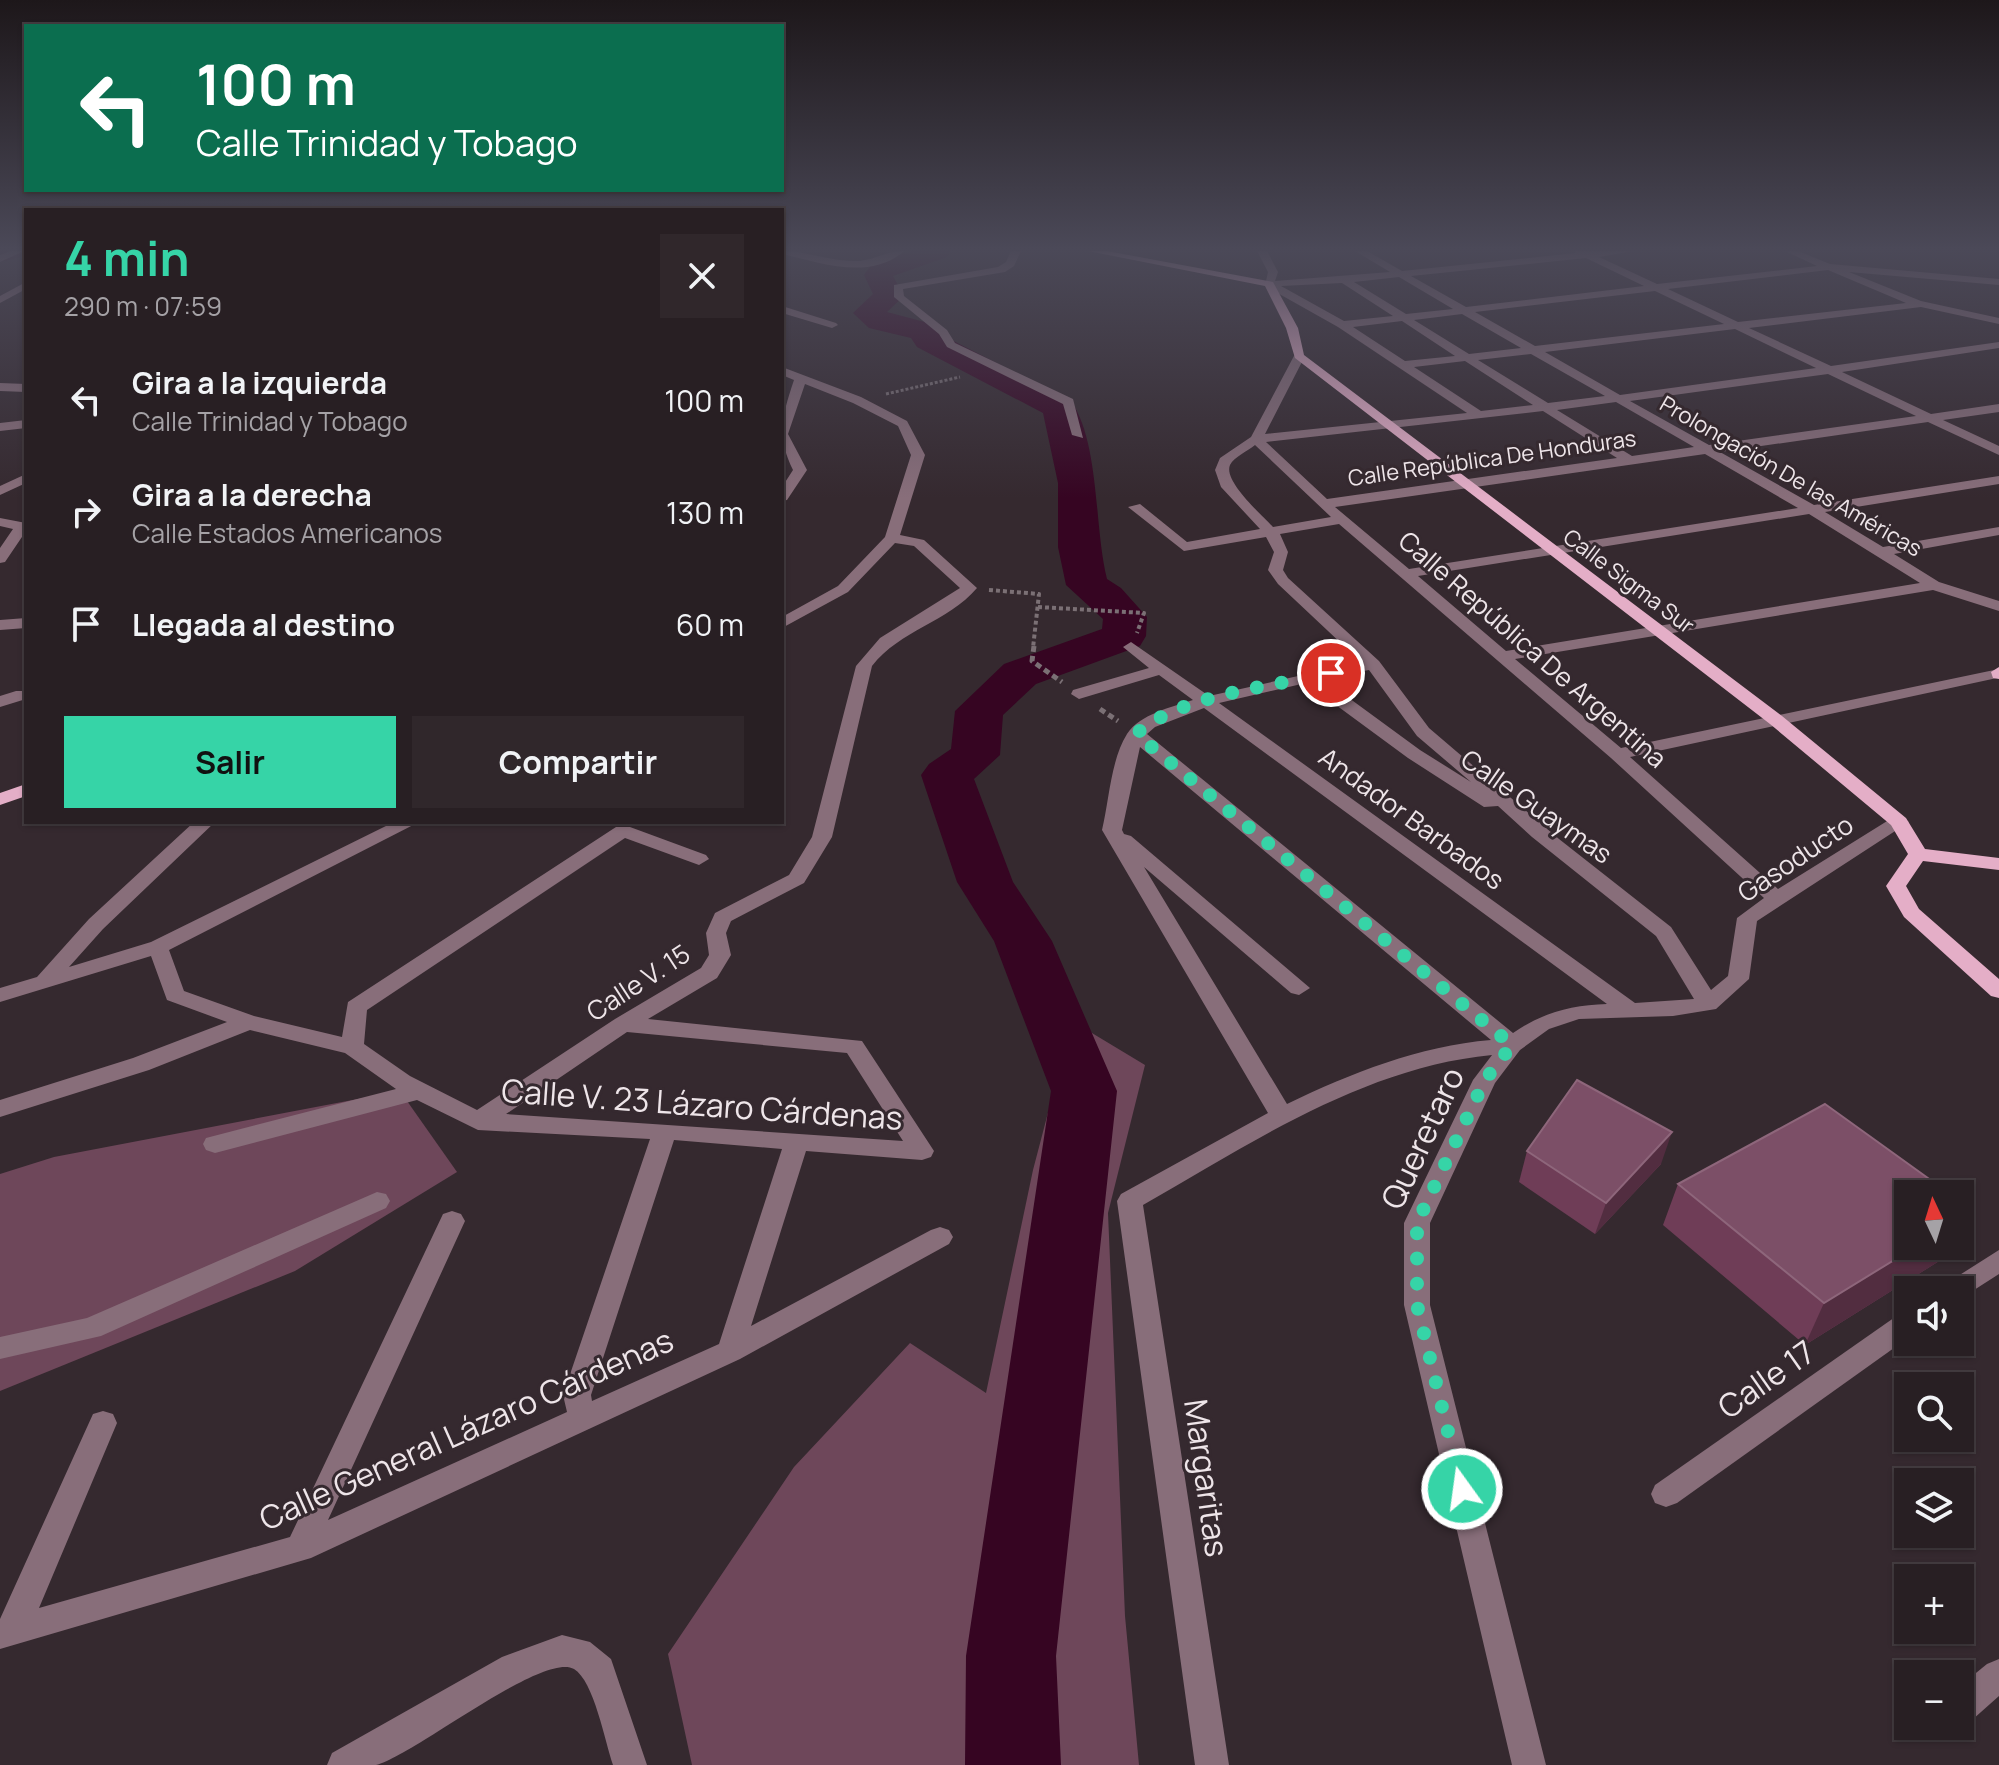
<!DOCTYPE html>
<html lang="es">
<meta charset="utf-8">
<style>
:root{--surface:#281f23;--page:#30272b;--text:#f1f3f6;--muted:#a5a2a6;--line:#443d41;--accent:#36d4a7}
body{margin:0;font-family:Manrope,sans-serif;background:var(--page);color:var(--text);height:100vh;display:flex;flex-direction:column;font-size:30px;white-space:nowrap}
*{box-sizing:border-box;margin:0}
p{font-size:26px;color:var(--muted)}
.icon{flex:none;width:44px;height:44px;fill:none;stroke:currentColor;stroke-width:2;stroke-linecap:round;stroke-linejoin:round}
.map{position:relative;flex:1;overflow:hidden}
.sheet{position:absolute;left:24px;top:208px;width:760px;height:616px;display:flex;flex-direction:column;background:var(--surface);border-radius:0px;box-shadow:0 2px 6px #0004,0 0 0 2px var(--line)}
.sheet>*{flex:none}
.top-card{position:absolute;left:24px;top:24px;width:760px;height:168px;border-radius:0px;box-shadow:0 2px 6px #0004,0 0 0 2px var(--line);background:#0b6e4f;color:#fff;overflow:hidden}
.needle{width:52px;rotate:356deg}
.buttons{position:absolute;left:1894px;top:1180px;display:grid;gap:16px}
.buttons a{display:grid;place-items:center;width:80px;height:80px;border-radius:0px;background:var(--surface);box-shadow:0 2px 6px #0004,0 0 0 2px var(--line);font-size:40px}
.pin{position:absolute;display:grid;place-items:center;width:68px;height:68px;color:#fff;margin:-34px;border:4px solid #fff;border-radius:50%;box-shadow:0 2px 8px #0007}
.me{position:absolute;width:88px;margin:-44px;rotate:346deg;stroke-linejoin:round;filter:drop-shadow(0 0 6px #0008)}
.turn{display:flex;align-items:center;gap:28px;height:168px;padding:0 40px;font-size:36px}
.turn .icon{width:104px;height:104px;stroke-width:2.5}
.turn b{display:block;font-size:56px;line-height:68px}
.round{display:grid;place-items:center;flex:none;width:84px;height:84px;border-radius:0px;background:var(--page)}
.head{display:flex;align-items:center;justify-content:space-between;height:136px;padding:0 40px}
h1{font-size:48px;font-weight:700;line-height:60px;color:var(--accent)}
.button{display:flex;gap:16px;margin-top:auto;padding:16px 40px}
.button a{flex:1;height:92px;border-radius:0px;background:var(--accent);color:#111;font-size:32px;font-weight:700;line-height:92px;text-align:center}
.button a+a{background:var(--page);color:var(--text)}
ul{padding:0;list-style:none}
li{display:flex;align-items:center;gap:24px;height:112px;padding:0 40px}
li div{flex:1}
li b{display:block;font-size:30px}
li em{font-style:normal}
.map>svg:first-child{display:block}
.green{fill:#6e475a}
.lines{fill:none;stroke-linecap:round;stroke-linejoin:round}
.river{fill:#360522;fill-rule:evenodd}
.path-far2{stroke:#7b7075;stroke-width:3;stroke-dasharray:3 2;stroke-linecap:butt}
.path-far1{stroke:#7b7075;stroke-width:4;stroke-dasharray:4 3;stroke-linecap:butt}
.path{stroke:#7b7075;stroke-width:5;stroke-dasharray:6 4;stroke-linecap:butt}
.minor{fill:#886e7a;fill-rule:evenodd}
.major{fill:#e4aec7;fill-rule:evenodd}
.wall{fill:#6f3d57}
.shaded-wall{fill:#522d40}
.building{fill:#7c4f67;stroke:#8e667b;stroke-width:2}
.route{stroke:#36d4a7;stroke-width:14;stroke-dasharray:0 25.2}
.labels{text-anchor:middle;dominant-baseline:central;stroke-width:6;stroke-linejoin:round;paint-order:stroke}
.far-street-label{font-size:22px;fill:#eee5e9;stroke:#35292f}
.street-label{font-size:26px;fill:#eee5e9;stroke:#35292f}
.near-street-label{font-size:32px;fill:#eee5e9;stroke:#35292f}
</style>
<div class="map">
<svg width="1999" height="1765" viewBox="0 0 1999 1765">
<rect width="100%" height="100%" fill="#35292f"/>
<g class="green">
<polygon points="1072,1021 1145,1065 1108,1213 1125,1616 1139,1765 692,1765 668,1654 794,1467 910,1343 986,1393 1033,1170"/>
<polygon points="400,1091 457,1172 295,1271 0,1391 0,1174 54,1157"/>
</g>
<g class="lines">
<g class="river">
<polygon points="0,251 24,251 20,257 0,262"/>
<path d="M912 251H951L947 257 893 276 904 296 887 312 936 325 942 335 1071 401C1100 443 1094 528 1107 579L1121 588 1147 617 1146 636 1140 646 1036 684 1003 715 1000 755 974 779 1013 882 1052 941 1117 1091 1056 1656 1061 1765H965L966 1656 1051 1091 994 941 957 882 921 775 929 764 951 749 955 711 1004 664 1102 629 1103 619 1066 585 1058 547V483L1043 413 917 347 911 338 869 328 853 313 873 294 864 275 871 265Z"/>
</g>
<polyline class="path-far2" points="886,394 960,377"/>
<g class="path-far1">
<polyline points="989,590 1039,594 1033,648"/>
<polyline points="1038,607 1144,613 1137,633"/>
</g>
<g class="path">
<polyline points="1034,646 1032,661 1062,682"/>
<polyline points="1100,709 1118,721"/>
</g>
<g class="minor">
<polygon points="11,251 24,251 0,262 0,255"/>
<path d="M782 251C806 251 829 261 854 261 872 262 887 250 904 251 870 281 821 263 782 254Z"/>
<polygon points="1011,251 1021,251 1014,266 1005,272 903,289 904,296 947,330 955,343 1073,399 1083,438 1072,435 1063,404 947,347 939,334 894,297 894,285 998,267 1006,262"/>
<path d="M1257 251H1267L1278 272 1275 281 1390 272 1355 251H1367L1402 271 1576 253 1574 251H1633L1599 257 1657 284 1817 266 1785 251H1798L1830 264 1999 279V285L1849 272 1921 301 1999 318V324L1921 307 1749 328 1831 366 1999 342V348L1842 372 1931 414 1999 404V412L1943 420 1999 446V455L1928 422 1720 452 1814 505 1999 476V484L1825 512 1883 547 1999 527V535L1894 554 1939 582 1999 601V611L1933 590 1515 659 1621 748 1999 669 1997 678 1630 757 1778 889 1892 818 1899 816 1909 822 1757 921 1749 979 1716 1009 1673 1016 1579 1019 1549 1029 1520 1050 1495 1083 1430 1223V1305L1546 1765H1512L1404 1305V1223L1473 1080 1492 1055C1365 1067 1251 1143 1143 1205L1229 1765H1195L1117 1201 1121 1194 1268 1113 1102 830C1109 801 1111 759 1127 734 1140 714 1172 707 1193 700L1159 675 1079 699 1071 694 1073 690 1149 668 1123 647 1131 642 1209 696 1361 662 1278 584 1268 570 1274 552 1266 537 1184 551 1128 507 1140 504 1187 542 1260 529 1221 487 1215 470 1220 458 1251 437 1295 354 1305 356 1265 434 1467 413 1338 327 1265 286 1268 272ZM1586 258 1644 286 1466 307 1411 276ZM1828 270 1906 303 1738 322 1668 289ZM1399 277 1453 309 1406 314 1354 282ZM1342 283 1393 316 1344 321 1281 286ZM1655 291 1724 324 1535 346 1475 312ZM1462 314 1521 348 1469 354 1414 320ZM1402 321 1455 356 1405 361 1353 327ZM1735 329 1816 368 1620 395 1545 352ZM1531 354 1605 396 1548 403 1478 360ZM1465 361 1533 405 1481 411 1414 367ZM1828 374 1916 416 1709 445 1630 401ZM1616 402 1694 447 1632 456 1557 410ZM1543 411 1617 458 1327 499 1266 442ZM1255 445 1331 517 1273 527C1262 515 1223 481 1230 465 1234 457 1248 451 1255 445ZM1705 454 1798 508 1409 569 1335 507ZM1809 514 1920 583 1506 651 1418 576ZM1339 524 1611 758 1764 898 1737 918 1728 976 1711 990 1671 927 1559 839 1429 728 1379 661 1288 578 1283 570 1288 552 1280 534ZM1369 670 1417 736 1471 782 1420 750 1323 679ZM1306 683 1408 758 1484 807 1498 806 1532 837 1656 936 1694 999 1635 1003 1219 703ZM1204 708 1607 1004C1571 1005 1542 1013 1513 1033L1147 734 1155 727ZM1140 747 1491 1040C1419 1046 1351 1073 1287 1104L1144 867 1291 993 1299 995 1310 988 1131 836 1124 834 1122 830Z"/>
<polygon points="26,282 26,289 0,303 0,296"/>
<polygon points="782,306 836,323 838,325 832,328 782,313"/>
<path d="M782 367 861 397 907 421 925 455 900 535 924 540 977 588C948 622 900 630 872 666L832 837 804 883 731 921 726 933 731 955 717 978 648 1019 862 1041 934 1151 931 1157 922 1160 806 1151 751 1326 931 1230 940 1227 949 1230 953 1237 949 1244 740 1359 311 1558 0 1649V1619L93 1414 103 1411 113 1414 117 1423 39 1608 290 1537 443 1214 452 1211 461 1214 465 1221 328 1520 567 1412 563 1395 650 1139 478 1130 417 1100 215 1153 206 1150 203 1144 206 1138 396 1089 345 1053 250 1030 149 1070 0 1117V1100L133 1058 227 1022 167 1000 151 956 0 1002V988L37 977 89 919 194 822H215L103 929 69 967 151 942 394 822H419L169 950 184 991 254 1016 342 1037 348 1002 616 827H630L706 855 709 859 699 865 625 838 367 1010 364 1044 410 1076 477 1110 615 1019 701 968 709 955 706 933 715 913 789 875 812 837 856 666 880 638 960 588 914 546 895 543 848 592 782 628V617L838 586 885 537 911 455 898 426 853 403 805 384 788 434 807 470 787 500 782 501V487L793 470C776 435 782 416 794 380L782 375ZM627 1032 847 1053 903 1141 506 1114ZM674 1140 782 1149 719 1344 592 1401 591 1395Z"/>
<polygon points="0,383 26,384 26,392 0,391"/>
<polygon points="26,420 26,428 0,431 0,423"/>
<polygon points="26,474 26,483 0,495 0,486"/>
<polygon points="0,518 26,523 26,531 5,562 0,563 0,548 13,529 0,526"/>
<polygon points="26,618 26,628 0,630 0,620"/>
<polygon points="16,691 26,691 26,699 0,707 0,696"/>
<polygon points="377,1192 386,1194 390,1201 386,1208 101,1336 0,1359 0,1337 87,1318"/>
<polygon points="1999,1250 1999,1274 1960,1299 1960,1290 1943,1290 1947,1283"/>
<polygon points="1908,1312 1908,1338 1677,1503 1666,1507 1655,1503 1651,1494 1655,1485 1898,1315"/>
<path d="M562 1635 590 1642 611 1659 647 1765H613C605 1742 594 1681 574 1669 543 1651 413 1756 376 1765 362 1765 342 1765 327 1765L332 1753 502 1657Z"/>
<polygon points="1999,1659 1999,1696 1972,1720 1960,1725 1960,1686 1987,1664"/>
</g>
<g class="major">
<polygon points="1088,251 1107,251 1273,282 1298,328 1304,355 1782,716 1906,818 1925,849 1999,858 1999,870 1923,861 1906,886 1919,909 1999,979 1999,998 1991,996 1904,917 1886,886 1908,854 1891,825 1770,724 1295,358 1286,328 1265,286"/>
<polygon points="1999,667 1999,679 1993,678 1991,672"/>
<polygon points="26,784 26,796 0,805 0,793"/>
</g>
</g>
<g class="wall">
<polygon points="1527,1151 1661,1164 1595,1234 1519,1182"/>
<polygon points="1678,1184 1908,1246 1956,1246 1952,1253 1805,1345 1663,1225"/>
</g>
<g class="shaded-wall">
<polygon points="1672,1132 1661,1164 1595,1234 1606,1203"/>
<polygon points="1974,1211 1960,1238 1960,1220"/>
<polygon points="1917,1246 1956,1246 1952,1253 1805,1345 1824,1303"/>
</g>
<g class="building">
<polygon points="1577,1080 1672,1132 1606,1203 1527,1151"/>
<polygon points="1825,1104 1950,1194 1908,1194 1908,1246 1917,1246 1824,1303 1678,1184"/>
<polygon points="1960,1201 1974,1211 1960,1220"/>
</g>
<linearGradient id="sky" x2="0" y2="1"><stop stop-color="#1d171a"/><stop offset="0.5" stop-color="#4b4958"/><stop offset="1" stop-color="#4b4958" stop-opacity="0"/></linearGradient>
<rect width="1999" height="498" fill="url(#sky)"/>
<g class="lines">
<path class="route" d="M1331 673C1274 686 1179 695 1136 734L1512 1045 1485 1080 1417 1223V1305L1462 1489"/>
</g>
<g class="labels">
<g class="far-street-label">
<text transform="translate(1492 458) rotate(-8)">Calle República De Honduras</text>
<text transform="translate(1791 476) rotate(30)">Prolongación De las Américas</text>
<text transform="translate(1629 581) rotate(37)">Calle Sigma Sur</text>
</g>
<g class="street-label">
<text transform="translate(1533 649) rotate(41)">Calle República De Argentina</text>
<text transform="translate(1537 806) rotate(35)">Calle Guaymas</text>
<text transform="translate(1412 818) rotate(36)">Andador Barbados</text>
<text transform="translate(1795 858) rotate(-34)">Gasoducto</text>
<text transform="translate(638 982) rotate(-33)">Calle V. 15</text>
</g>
<g class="near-street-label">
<text transform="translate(702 1104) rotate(4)">Calle V. 23 Lázaro Cárdenas</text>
<text transform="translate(1422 1138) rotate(-65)">Queretaro</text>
<text transform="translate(1766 1379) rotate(-35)">Calle 17</text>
<text transform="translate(466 1429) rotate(-24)">Calle General Lázaro Cárdenas</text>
<text transform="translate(1207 1478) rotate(82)">Margaritas</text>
</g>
</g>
</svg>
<div class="buttons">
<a><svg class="needle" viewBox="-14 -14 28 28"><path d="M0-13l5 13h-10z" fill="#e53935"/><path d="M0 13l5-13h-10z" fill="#a5a2a6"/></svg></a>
<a><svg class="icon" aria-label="sound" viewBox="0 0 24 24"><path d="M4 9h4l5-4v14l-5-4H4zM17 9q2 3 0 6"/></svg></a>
<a><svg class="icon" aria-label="search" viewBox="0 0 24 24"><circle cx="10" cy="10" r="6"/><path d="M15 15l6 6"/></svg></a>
<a><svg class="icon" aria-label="layers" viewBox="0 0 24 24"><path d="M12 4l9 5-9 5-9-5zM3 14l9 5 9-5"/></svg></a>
<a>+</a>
<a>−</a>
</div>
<div class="pin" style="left:1331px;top:673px;background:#d93025"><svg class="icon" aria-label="arrive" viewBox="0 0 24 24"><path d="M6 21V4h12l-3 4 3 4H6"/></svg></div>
<svg class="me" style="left:1462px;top:1489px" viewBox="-20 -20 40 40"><circle r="17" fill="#36d4a7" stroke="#fff" stroke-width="3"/><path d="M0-11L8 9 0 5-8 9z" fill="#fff"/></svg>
<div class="top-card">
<div class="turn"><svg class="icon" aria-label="left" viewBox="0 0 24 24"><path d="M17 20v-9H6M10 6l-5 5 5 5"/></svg><div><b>100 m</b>Calle Trinidad y Tobago</div></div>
</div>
<section class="sheet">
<div class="head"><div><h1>4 min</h1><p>290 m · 07:59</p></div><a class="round"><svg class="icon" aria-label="close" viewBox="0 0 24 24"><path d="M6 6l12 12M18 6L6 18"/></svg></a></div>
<ul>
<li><svg class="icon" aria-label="left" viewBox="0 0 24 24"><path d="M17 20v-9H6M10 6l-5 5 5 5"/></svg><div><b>Gira a la izquierda</b><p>Calle Trinidad y Tobago</p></div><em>100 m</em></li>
<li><svg class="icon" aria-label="right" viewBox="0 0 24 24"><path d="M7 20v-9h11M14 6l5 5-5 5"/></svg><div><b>Gira a la derecha</b><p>Calle Estados Americanos</p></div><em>130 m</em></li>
<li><svg class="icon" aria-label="arrive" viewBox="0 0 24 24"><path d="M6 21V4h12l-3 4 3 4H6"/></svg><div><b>Llegada al destino</b></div><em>60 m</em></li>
</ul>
<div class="button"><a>Salir</a><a>Compartir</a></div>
</section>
</div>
